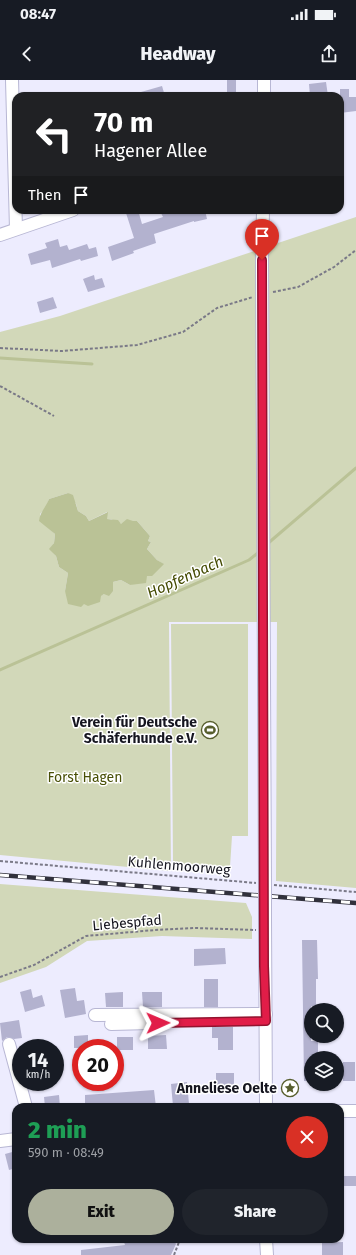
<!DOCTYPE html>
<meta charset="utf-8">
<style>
:root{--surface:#171b24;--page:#20242c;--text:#f1f3f6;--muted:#9ea1a6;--accent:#acb09c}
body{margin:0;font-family:"Fira Sans",sans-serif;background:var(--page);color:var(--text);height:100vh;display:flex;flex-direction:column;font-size:15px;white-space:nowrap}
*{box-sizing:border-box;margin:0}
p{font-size:13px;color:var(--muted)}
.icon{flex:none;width:22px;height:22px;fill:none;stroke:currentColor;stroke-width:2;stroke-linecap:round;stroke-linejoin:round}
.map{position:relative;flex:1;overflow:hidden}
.details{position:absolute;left:12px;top:1023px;width:332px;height:140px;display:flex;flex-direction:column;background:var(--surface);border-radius:12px;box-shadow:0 1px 3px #0004}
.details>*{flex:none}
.guide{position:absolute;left:12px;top:12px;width:332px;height:122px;border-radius:12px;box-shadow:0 1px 3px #0004;background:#202124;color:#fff;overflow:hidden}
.fabs{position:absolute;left:304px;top:923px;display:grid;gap:8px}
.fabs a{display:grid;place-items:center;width:40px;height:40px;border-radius:50%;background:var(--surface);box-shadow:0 1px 3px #0004;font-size:20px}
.speed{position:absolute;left:12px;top:959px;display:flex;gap:8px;font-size:20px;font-weight:700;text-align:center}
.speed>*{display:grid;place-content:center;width:52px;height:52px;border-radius:50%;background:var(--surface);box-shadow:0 1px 3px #0004;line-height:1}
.speed small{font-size:10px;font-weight:400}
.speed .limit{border:6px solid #d22;background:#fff;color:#111}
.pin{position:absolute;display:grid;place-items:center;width:34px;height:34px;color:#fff;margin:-41px -17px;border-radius:50% 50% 50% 0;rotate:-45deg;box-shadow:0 0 4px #0007}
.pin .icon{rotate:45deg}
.me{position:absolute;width:44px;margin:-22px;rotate:89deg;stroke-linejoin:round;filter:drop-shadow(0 0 3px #0008)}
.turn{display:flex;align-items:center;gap:14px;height:84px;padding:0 16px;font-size:18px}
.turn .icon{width:52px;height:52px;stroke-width:2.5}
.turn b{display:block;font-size:28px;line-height:34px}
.then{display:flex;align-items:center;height:38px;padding:0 16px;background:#0003;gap:8px;font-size:15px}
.round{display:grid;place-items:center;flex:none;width:42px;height:42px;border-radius:21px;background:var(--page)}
.headline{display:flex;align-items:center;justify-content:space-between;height:68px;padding:0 16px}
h1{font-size:24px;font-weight:800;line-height:30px;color:#1e9e55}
.button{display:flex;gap:8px;margin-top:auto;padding:8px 16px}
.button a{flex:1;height:46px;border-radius:24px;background:var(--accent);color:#111;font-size:16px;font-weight:800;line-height:46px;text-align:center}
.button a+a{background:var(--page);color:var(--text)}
.status{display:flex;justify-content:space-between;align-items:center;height:28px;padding:0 20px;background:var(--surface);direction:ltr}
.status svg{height:11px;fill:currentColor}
header{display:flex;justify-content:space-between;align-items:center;height:52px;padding:0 16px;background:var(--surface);font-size:18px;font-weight:800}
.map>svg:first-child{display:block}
.green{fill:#d2d8b9;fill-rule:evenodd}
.water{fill:#bac296}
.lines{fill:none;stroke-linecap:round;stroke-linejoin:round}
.stream{stroke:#bac296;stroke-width:3}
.building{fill:#b3b2cf}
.minor-casing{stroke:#b8b7d4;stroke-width:14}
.path{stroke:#7a7987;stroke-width:2;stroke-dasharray:3 2;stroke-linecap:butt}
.minor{stroke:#fff;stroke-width:12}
.rail-casing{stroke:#31313c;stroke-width:4.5}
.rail{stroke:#fff;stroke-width:3;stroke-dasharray:9;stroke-linecap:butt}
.minor-bridge-casing{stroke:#b8b7d4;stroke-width:14;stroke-linecap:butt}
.minor-bridge{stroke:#fff;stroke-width:12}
.route-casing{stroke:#92132f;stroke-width:10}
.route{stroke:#e11d48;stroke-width:7}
.labels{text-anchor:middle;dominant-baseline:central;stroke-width:3;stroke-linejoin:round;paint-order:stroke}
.poi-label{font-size:14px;font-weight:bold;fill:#15151f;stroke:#fff;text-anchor:end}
.park-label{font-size:14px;fill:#495007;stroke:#fff}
.street-label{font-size:14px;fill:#15151f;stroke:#fff}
.water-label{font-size:15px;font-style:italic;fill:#434a00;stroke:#fff}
</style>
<div class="status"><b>08:47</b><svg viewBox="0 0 49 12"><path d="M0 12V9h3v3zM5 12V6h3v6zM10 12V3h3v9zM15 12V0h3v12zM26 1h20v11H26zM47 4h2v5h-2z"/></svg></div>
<header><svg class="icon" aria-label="back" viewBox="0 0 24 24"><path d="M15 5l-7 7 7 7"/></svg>Headway<svg class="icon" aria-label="share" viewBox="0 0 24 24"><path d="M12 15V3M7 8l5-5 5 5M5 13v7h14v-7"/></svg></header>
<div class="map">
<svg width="356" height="1175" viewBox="0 0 356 1175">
<rect width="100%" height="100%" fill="#edecfe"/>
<g class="green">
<path d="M356 137V808L276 801 277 542H169L171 791 0 775V252L60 236ZM68 413 76 424 78 431 86 436 89 441 107 432V439H111L121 444 137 441 150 456 148 461 151 462 147 469 157 480 163 484 147 496 130 505 121 500 113 502 104 514 84 524 65 511 68 493 59 487 56 476 50 469 54 463 55 454 42 442 40 434 46 428 49 419Z"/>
<polygon points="171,544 248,544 248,756 232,756 230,787 173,783"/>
<polygon points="0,804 246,823 252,837 252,859 162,856 87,861 46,887 0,903"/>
</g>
<path class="water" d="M68 413 73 415 78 431 86 436 89 441 108 432 107 439 118 440 121 444 127 439 133 441H137L150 456 148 461 151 462 147 469 157 480 164 484 152 496H147L146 503 130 505 121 500 113 502V511L109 516 104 514 101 516 100 522 88 526 84 524 81 527 68 524 65 511 68 493 59 487 56 476 49 469 54 463 55 454 39 441C40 432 46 427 49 419Z"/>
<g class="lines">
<g class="stream">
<polyline points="0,278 92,284"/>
<polyline points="266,465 356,388"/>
<polyline points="0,590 249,480 259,472"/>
</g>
</g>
<g class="building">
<rect x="227" y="0" width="9" height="16"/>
<polygon points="326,2 328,16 310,16 309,4"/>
<polygon points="162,6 165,16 134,16 134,14"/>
<polygon points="340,9 349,9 349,17 356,17 356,31 340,33"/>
<polygon points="135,130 138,130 142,144 163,137 161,133 169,130 205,130 207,139 194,142 194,141 154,154 156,163 133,171 134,173 112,181 108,167 134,158 126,133"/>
<polygon points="58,159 60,167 67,165 69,170 87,164 89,169 96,167 98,176 81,181 80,179 52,188 50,180 31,185 28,174 47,168 45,163"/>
<polygon points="94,195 95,200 102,198 105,207 88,212 83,199"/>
<polygon points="53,217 57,228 40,233 37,222"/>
<polygon points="302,860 317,860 318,899 316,899 316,926 311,926 311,961 318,961 318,978 311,978 311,1001 304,1001"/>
<polygon points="225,868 226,884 194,886 194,869"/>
<rect x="204" y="899" width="14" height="28"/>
<polygon points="75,908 77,921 84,920 86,934 65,938 60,910"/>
<polygon points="31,909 33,918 42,915 45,926 25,932 20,912"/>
<polygon points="123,912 123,927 106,927 105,913"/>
<polygon points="142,912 162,912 162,927 143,927"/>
<polygon points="19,940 22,958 14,959 7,957 2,961 0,943"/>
<polygon points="212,947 233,947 233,970 218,970 218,958 212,958"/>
<polygon points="88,955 88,968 74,968 74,956"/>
<polygon points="166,955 167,969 148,969 148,956"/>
<rect x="117" y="957" width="16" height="13"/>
<rect x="343" y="982" width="12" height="19"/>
<rect x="216" y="993" width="18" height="15"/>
<polygon points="187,1002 189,1024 173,1026 171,1004"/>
<polygon points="154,1010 156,1027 121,1027 121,1026 85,1027 85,1015"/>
<polygon points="59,1015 60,1027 45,1027 44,1017"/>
<polygon points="16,1071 16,1088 9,1090 5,1074"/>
<rect x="340" y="1096" width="16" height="10"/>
<polygon points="123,1159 173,1159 176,1164 171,1175 81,1175 81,1170 125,1165"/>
<polygon points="343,1162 343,1175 322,1175 322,1163"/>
</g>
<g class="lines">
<g class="minor-casing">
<g id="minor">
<polyline points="12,0 16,149"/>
<polyline points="264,0 264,16"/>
<polyline points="263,130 262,181 265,810"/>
<polyline points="0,155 73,130"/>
<polyline points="265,839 266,1027"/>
<polyline points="95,935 266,934"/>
<polyline points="111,944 151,943"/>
<polyline points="9,964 26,1027"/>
<polyline points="340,1031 356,1031"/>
<polyline points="0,1061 16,1059"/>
<polyline points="266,1159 267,1175"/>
</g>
</g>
<g class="path">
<polyline points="273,212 298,207 334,187 356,170"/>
<polyline points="0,268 62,271 137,265 183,252 217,228 253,217"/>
<polyline points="0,306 54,336"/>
<polyline points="0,781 256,803"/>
<polyline points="274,805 356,812"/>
<polyline points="0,897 34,885 86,856 155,850 195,848 256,850"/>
<polyline points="174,1175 179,1162 242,1159"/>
</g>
<use href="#minor" class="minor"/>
<g class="rail-casing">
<polyline id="rail" points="0,795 356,823"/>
</g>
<use href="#rail" class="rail"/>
<g class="minor-bridge-casing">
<polyline id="minor-bridge" points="265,839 265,810"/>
</g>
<use href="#minor-bridge" class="minor-bridge"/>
</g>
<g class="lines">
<g class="route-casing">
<polyline id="route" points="158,943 266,941 264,886 262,180"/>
</g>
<use href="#route" class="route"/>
</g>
<defs>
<g id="stadium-ring" transform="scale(0.9)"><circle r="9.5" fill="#fff" stroke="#575e2d" stroke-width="1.5"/><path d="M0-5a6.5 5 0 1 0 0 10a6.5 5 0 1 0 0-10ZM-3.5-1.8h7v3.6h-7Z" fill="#575e2d"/></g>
<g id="sight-ring" transform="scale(0.9)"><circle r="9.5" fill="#fff" stroke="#575e2d" stroke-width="1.5"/><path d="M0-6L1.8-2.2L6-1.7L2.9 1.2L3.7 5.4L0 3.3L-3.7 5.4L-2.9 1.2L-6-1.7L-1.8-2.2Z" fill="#575e2d"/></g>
</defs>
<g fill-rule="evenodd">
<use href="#stadium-ring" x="210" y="650"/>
<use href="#sight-ring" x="290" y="1008"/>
</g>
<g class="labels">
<g class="poi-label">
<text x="197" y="642">Verein für Deutsche<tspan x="197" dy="16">Schäferhunde e.V.</tspan></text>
<text x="277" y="1008">Anneliese Oelte</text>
</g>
<g class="park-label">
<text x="85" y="697">Forst Hagen</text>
</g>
<g class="street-label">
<text transform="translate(179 786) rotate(5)">Kuhlenmoorweg</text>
<text transform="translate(127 843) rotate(-5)">Liebespfad</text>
</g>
<g class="water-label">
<text transform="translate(185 497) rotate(-24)">Hopfenbach</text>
</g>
</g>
</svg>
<div class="fabs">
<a><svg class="icon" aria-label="search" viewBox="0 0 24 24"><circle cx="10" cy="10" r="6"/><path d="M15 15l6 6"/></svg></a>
<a><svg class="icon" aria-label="layers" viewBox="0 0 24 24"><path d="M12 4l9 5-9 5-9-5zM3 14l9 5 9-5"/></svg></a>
</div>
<div class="speed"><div>14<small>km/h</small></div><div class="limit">20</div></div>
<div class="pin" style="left:262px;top:180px;background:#d93025"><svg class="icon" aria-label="arrive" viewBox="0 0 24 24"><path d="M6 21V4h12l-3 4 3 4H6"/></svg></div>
<svg class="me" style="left:158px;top:943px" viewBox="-20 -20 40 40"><path d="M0-17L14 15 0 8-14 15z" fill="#e11d48" stroke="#fff" stroke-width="4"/></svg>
<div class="guide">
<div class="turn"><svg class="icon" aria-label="left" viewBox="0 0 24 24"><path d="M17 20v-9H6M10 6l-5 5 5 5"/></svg><div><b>70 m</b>Hagener Allee</div></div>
<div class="then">Then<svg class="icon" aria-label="arrive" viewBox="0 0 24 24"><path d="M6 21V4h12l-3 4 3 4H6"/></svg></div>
</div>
<section class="details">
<div class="headline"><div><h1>2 min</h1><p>590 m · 08:49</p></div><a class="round" style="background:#d93025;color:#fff"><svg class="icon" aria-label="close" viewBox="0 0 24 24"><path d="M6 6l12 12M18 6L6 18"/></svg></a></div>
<div class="button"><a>Exit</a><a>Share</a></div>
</section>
</div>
